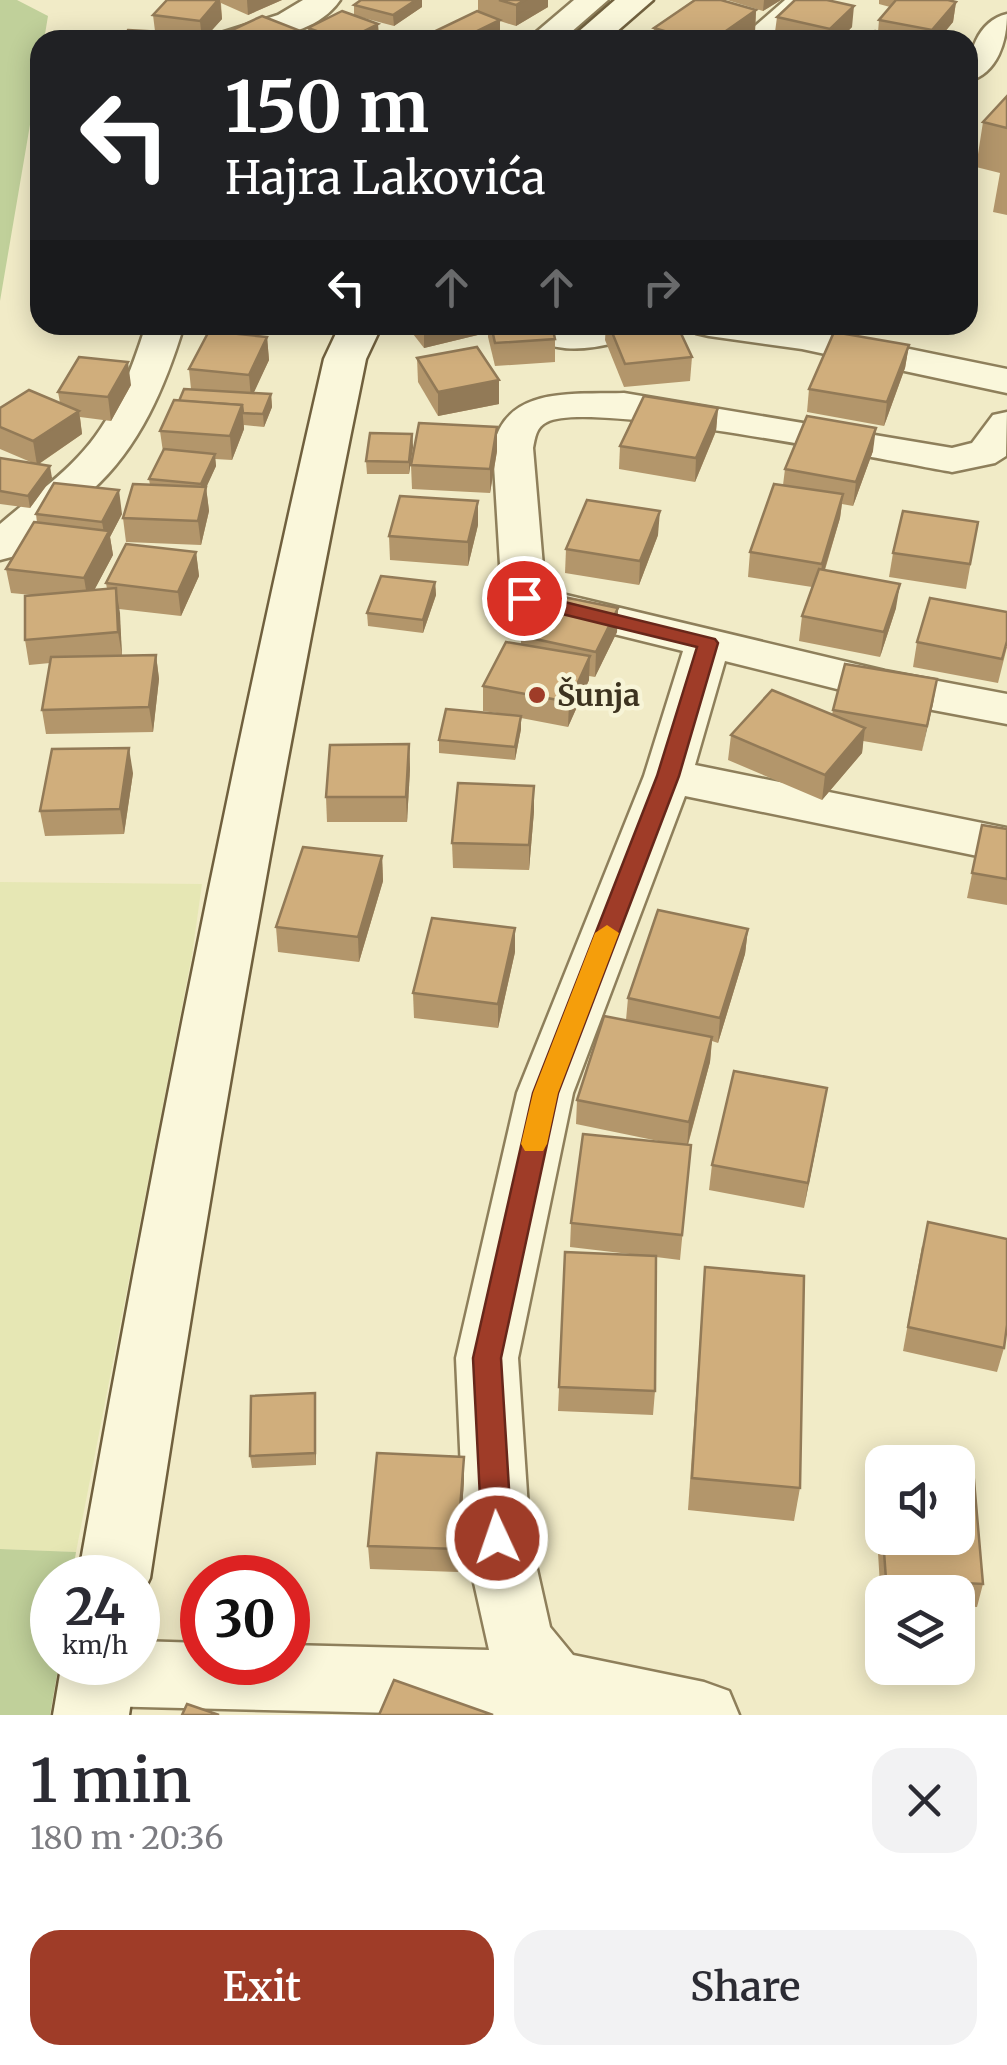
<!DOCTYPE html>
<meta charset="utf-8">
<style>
:root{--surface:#fff;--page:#f2f2f3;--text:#2b2b33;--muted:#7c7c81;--accent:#9f3c28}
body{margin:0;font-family:Merriweather,serif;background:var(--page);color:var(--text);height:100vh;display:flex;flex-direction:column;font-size:38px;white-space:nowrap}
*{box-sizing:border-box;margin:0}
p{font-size:32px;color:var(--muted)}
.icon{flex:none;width:55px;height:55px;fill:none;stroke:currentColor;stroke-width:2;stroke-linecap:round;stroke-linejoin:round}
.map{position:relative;height:1715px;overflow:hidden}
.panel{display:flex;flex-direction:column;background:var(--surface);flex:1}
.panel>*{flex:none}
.banner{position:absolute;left:30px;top:30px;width:948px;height:305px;border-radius:30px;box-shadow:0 5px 25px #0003;background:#202124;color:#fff;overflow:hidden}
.fabs{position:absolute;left:865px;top:1445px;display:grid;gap:20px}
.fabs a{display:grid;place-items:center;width:110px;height:110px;border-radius:20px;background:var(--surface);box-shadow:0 5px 25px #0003;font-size:50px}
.speed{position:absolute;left:30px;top:1555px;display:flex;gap:20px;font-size:50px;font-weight:700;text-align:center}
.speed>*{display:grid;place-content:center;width:130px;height:130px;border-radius:50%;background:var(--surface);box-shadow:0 5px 25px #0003;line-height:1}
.speed small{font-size:25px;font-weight:400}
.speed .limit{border:15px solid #d22;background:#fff;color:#111}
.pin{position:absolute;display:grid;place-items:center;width:85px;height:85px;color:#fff;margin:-42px;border:5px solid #fff;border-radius:50%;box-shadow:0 2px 10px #0007}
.me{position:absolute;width:110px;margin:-55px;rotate:357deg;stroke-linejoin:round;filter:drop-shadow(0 0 8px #0008)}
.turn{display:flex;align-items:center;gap:35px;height:210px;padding:0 30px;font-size:45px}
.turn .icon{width:130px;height:130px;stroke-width:2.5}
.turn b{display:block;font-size:70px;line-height:85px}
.lanes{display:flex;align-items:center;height:95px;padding:0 30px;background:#0003;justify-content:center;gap:50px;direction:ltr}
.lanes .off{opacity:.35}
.round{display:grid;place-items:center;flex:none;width:105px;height:105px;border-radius:30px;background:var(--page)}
.head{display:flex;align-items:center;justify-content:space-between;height:170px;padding:0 30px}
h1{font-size:60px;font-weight:600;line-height:75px}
.primary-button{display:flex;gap:20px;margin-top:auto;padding:20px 30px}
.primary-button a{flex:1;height:115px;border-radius:30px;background:var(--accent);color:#fff;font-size:40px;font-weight:600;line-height:115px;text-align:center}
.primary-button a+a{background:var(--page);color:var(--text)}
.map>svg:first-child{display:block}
.farmland{fill:#e6e7b4}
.green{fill:#c0d09a}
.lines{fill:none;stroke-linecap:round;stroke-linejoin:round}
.street-casing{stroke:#8e7f5b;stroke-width:5}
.secondary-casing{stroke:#70603e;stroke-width:5}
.street{fill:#faf7db;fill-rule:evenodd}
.secondary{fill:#faf7db;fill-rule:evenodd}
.wall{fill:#b3966b}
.shaded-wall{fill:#927a57}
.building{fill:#d0ae7c;stroke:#927a57;stroke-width:2.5}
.route{fill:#9f3c28;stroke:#67271a;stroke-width:2.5}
.slow{fill:#f59e0b}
.poi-dot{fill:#9f3c28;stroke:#f7f4d7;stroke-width:4}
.labels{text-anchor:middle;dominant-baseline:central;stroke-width:9;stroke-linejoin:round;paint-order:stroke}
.poi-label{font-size:30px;font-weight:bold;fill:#3d3320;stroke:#f7f4d7;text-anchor:start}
</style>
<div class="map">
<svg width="1007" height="1715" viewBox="0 0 1007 1715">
<rect width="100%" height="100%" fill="#f1ebc7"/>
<polygon class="farmland" points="0,882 202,884 192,955 76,1552 0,1549"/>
<g class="green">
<polygon points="0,0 17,0 48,16 44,40 40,40 40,66 0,301"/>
<polygon points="0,1549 76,1552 72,1577 52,1578 52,1662 59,1663 50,1715 0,1715"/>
</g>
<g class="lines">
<g class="street-casing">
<g id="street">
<path d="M303 0H340C314 38 257 40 216 40L221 33 278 15Z"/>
<polygon points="574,0 608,0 562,40 527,40"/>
<polygon points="785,0 819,0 774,40 739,40"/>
<path d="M1007 14C1007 40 998 74 968 81 968 54 977 21 1007 14Z"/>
<path d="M146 325H184C165 387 140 447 91 491 67 514 39 532 15 556L0 560V524C26 501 55 482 78 457 113 421 131 372 146 325Z"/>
<path d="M523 325H658L652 333C614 343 551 366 523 325Z"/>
<polygon points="690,325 802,327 1007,369 1007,393 802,349 709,336 696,333"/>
<path d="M624 393 952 448 972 443 993 415 1007 412 1006 456 995 463 952 472C888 461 589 399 547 422 536 427 535 438 533 448L545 590 885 671 1007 694V724L885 701 725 661 695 765 1007 828V862L685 796 573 1093 518 1358 530 1538 550 1627 573 1655 704 1682 729 1691 739 1715H482L99 1706 75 1696 65 1673 69 1662H138V1641L202 1643V1662H288V1645L489 1650 464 1538 456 1358 517 1093 644 776 683 651 508 608 502 598 493 448C506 385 572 395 624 393Z"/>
</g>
</g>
<g class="secondary-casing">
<g id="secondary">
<polygon points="615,0 653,0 607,40 569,40"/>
<path d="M340 325H382L366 359C283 763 212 1170 150 1578L138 1603V1578H78C150 1169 231 763 324 359Z"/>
<polygon points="62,1662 137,1662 129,1715 53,1715"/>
</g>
</g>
<use href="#street" class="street"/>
<use href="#secondary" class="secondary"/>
</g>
<g class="wall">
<polygon points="167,0 282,0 248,15 221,3 222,19 203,40 179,39 155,31 153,15"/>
<polygon points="478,0 548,0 548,7 516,26 500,21 500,40 417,40 478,12"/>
<polygon points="727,0 781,0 763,11"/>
<polygon points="879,0 948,0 956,2 953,22 938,40 866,40 878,32 879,20 890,7 879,4"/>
<polygon points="354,5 422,7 394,26 360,17 379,35 369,40 309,39 308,28 354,15"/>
<polygon points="756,10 755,31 742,40 653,40 654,28"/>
<polygon points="777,17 852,27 839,40 764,40 775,32"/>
<polygon points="1007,96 1007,215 993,212 1000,173 976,167 983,122"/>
<polygon points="204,325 257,325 255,330"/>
<polygon points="406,325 486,325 486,333 424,348"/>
<polygon points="488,325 552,325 555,339 555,362 495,366 488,337"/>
<polygon points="606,325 677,325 692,357 690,381 624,387 605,340"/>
<polygon points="267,337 269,360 253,393 271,394 272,407 264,427 244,425 244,429 232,460 215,459 216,466 206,487 209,511 201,545 126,542 123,518 150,485 149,479 163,452 160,431 179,401 191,389 189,369"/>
<polygon points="909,345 905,368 884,426 807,412 809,389"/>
<polygon points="417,358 499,380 499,404 438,416 418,382"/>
<polygon points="131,385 111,421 80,417 82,434 39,464 52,478 30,508 0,504 0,458 33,463 0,449 0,408 60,403 58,392"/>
<polygon points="718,408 716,431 695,482 619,469 620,446"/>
<polygon points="497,427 497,451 490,493 412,489 411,465"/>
<polygon points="412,434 413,447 409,474 367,474 366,461"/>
<polygon points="873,451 853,506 842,504 840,518 825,570 896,608 880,657 799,641 802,616 812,587 748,577 750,552 783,485 785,469"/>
<polygon points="36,514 122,514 110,537 113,555 94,590 107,589 106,583 196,552 199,576 181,616 119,609 122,655 156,655 159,679 153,732 46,734 42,710 50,663 29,665 25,640 32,595 11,593 6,569 37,523"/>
<polygon points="978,522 966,589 889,577 893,553"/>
<polygon points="478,525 468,566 390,560 389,536"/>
<polygon points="658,535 639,585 565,573 566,549"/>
<polygon points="435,582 436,595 423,633 368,626 367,613"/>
<polygon points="618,608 617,632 595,677 589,676 589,680 568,727 521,718 521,729 515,760 439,753 439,740 504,714 483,711 483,686 521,644 521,636"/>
<polygon points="917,642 1007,647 998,683 913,667"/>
<polygon points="937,679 922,751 863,741 862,753 822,800 728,760 731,735 832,715 833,710"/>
<polygon points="409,744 410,769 407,822 327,822 326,797"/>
<polygon points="133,773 124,834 45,836 40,811"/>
<polygon points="534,811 529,870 453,868 452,843"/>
<polygon points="982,825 1007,829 1007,905 967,898"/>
<polygon points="382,856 383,881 359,962 278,952 276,927"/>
<polygon points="748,929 745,954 718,1043 712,1041 710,1062 688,1145 691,1145 680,1260 656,1257 655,1391 653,1415 558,1411 565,1252 638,1255 570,1247 571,1223 668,1143 576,1124 577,1100 626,1020 628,998"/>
<polygon points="515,952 498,1028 414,1018 413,993"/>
<polygon points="827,1088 804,1208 709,1190 712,1165"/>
<polygon points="922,1246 1004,1348 997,1372 903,1351"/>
<polygon points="705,1267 800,1488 794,1521 688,1510"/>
<polygon points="315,1393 316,1465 252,1468 250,1456"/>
<polygon points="879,1464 882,1464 882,1538 958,1538 983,1584 977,1607 958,1606 958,1592 882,1592 882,1602 881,1602 874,1487"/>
<polygon points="464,1480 458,1572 370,1569 368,1546"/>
</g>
<g class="shaded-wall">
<polygon points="218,0 220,0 222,19 203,40 202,40 200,21"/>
<polygon points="247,0 282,0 248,15"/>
<polygon points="416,0 422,0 422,7 394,26 393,15"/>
<polygon points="525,0 548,0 548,7 516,26 516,5"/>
<polygon points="764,0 781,0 763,11"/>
<polygon points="956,2 953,22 938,40 930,40 932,30"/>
<polygon points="854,6 852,27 839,40 829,40 830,29"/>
<polygon points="756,10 755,31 742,40 713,40"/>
<polygon points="500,20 500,40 475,40 475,32"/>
<polygon points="378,24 379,35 369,40 346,40"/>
<polygon points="298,30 299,40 276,40"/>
<polygon points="424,325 486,325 486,333 424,348"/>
<polygon points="267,337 269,360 251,399 249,375"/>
<polygon points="909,345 905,368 884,426 887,402"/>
<polygon points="128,362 131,385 111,421 108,397"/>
<polygon points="499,380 499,404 438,416 438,392"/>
<polygon points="271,394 272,407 264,427 263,414"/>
<polygon points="242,405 244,429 232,460 230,436"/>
<polygon points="718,408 716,431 695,482 696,458"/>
<polygon points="79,411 82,434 37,465 33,441"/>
<polygon points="497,427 497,451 490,493 490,469"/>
<polygon points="876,428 873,451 853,506 856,482"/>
<polygon points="412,434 413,447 409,474 409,462"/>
<polygon points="215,454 216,466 202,497 201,484"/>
<polygon points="50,466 52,478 30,508 28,496"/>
<polygon points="206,487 209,511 201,545 198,521"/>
<polygon points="119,490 122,514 110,537 113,555 88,602 84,578 105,539 102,522"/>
<polygon points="843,494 840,518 819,588 822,564"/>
<polygon points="478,501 478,525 468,566 468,542"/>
<polygon points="660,511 658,535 639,585 640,561"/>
<polygon points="196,552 199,576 181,616 178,592"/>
<polygon points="435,582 436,595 423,633 423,620"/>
<polygon points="900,584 896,608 880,657 884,632"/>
<polygon points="116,588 120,613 122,656 118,632"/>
<polygon points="618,608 617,632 595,677 596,652"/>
<polygon points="156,655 159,679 153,732 149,707"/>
<polygon points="590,656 589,680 568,727 569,702"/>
<polygon points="937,679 933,704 922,751 927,726"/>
<polygon points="521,716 521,729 515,760 515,747"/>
<polygon points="865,728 862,753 822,800 825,775"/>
<polygon points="409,744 410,769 407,822 406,797"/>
<polygon points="129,748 133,773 124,834 120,809"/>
<polygon points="534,786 534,811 529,870 529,845"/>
<polygon points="382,856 383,881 359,962 358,937"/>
<polygon points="515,928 515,952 498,1028 498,1004"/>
<polygon points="748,929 745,954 718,1043 720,1018"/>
<polygon points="712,1037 710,1062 687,1147 689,1122"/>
<polygon points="827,1088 823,1113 804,1208 808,1183"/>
<polygon points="315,1393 316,1405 316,1465 315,1453"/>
<polygon points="464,1457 464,1480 458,1572 457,1549"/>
</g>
<g class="building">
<polygon points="167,0 218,0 200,21 153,15"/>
<polygon points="361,0 416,0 393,15 354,5"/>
<polygon points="499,0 525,0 516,5"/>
<polygon points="695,0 721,0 756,10 713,40 695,40 654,28"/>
<polygon points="795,0 827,0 854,6 830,29 777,17"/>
<polygon points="896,0 948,0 956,2 932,30 879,20"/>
<polygon points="342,11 378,24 346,40 342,40 308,28"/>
<polygon points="477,11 500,20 475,32 489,37 484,40 417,40"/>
<polygon points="262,16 298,30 276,40 220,40 215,38"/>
<polygon points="128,30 179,33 175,40 123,40"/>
<polygon points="875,31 916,40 866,40"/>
<polygon points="770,32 823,40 764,40"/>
<polygon points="1007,96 1007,128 983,122"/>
<polygon points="491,325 552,325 555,339 495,343"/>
<polygon points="609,325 677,325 692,357 625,364"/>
<polygon points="209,331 267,337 249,375 189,369"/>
<polygon points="834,332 909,345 887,402 809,389"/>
<polygon points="477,347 499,380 438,392 417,358"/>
<polygon points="79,357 128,362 108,397 58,392"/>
<polygon points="184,389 271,394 263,414 243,413 242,405 179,401"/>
<polygon points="29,390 79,411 33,441 0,427 0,408"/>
<polygon points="644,396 718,408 696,458 620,446"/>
<polygon points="174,400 242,405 230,436 160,431"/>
<polygon points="807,416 876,428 856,482 785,469"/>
<polygon points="419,423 497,427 490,469 411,465"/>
<polygon points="370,433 412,434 409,462 366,461"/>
<polygon points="164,449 215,454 201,484 149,479"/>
<polygon points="0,458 50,466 28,496 0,491"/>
<polygon points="54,483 119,490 102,522 36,514"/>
<polygon points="133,484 206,487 198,521 123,518"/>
<polygon points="774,484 843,494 822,564 750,552"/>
<polygon points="400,496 478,501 468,542 389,536"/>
<polygon points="587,500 660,511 640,561 566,549"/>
<polygon points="903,511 978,522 970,564 893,553"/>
<polygon points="34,522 109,531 84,578 6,569"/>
<polygon points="126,544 196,552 178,592 106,583"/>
<polygon points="819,569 900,584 884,632 802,616"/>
<polygon points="381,576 435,582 423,620 367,613"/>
<polygon points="116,588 118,632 25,640 25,596"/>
<polygon points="544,593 618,608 596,652 521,636"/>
<polygon points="930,598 1007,612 1007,641 1002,659 917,642"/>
<polygon points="506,642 590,656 569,702 483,686"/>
<polygon points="156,655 149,707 42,710 51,657"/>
<polygon points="845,664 937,679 927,726 833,710"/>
<polygon points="772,690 865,728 825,775 731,735"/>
<polygon points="446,709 521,716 515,747 439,740"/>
<polygon points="409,744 406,797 326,797 330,745"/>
<polygon points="129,748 120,809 40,811 52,749"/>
<polygon points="458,783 534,786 529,845 452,843"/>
<polygon points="982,825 1007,829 1007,879 972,873"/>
<polygon points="303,847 382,856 358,937 276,927"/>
<polygon points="658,910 748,929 720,1018 628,998"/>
<polygon points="432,918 515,928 498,1004 413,993"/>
<polygon points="604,1016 712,1037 689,1122 577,1100"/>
<polygon points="734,1071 827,1088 808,1183 712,1165"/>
<polygon points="583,1134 691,1145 682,1235 571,1223"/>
<polygon points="928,1222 1007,1239 1007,1325 1004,1348 908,1327"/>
<polygon points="565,1252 656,1256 655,1391 559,1387"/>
<polygon points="705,1267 804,1276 800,1488 692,1478"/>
<polygon points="315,1393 315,1453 250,1456 251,1396"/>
<polygon points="377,1453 464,1457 457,1549 368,1546"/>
<polygon points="879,1464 882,1464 882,1522"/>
<polygon points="958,1468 973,1469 983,1584 886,1579 883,1538 958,1538"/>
<polygon points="394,1680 493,1715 379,1715"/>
<polygon points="187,1704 219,1715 182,1715"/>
</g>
<polygon class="route" points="524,592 715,639 718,643 679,776 558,1093 501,1358 512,1538 508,1548 497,1552 486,1548 482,1538 473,1358 533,1093 657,776 697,647 517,603 517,594"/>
<polygon class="slow" points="607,925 619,933 558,1093 547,1144 543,1151 525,1151 521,1144 533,1093 595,933"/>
<circle class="poi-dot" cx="537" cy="695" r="10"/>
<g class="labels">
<g class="poi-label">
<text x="557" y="695">Šunja</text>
</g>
</g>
</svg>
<div class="fabs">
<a><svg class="icon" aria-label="sound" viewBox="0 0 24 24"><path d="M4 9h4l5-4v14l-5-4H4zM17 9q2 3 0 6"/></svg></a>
<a><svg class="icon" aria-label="layers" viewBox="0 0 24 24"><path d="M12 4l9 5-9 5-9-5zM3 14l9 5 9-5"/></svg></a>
</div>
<div class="speed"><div>24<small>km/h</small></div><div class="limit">30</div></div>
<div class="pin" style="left:524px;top:598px;background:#d93025"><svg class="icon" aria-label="arrive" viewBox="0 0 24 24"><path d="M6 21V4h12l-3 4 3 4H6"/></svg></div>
<svg class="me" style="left:497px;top:1538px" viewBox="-20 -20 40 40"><circle r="17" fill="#9f3c28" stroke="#fff" stroke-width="3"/><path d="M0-11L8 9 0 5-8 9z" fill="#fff"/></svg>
<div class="banner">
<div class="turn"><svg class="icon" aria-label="left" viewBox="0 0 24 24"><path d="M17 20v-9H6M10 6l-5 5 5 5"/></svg><div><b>150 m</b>Hajra Lakovića</div></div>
<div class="lanes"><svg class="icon" aria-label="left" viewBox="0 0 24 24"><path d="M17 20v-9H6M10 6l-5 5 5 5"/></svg><svg class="icon off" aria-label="ahead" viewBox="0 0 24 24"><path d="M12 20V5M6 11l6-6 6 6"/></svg><svg class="icon off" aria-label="ahead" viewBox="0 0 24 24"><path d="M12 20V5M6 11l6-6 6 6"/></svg><svg class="icon off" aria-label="right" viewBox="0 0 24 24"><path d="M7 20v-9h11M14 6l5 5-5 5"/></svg></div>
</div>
</div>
<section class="panel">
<div class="head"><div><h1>1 min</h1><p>180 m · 20:36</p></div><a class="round"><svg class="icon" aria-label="close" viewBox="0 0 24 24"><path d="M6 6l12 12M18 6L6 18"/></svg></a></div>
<div class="primary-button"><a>Exit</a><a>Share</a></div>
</section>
